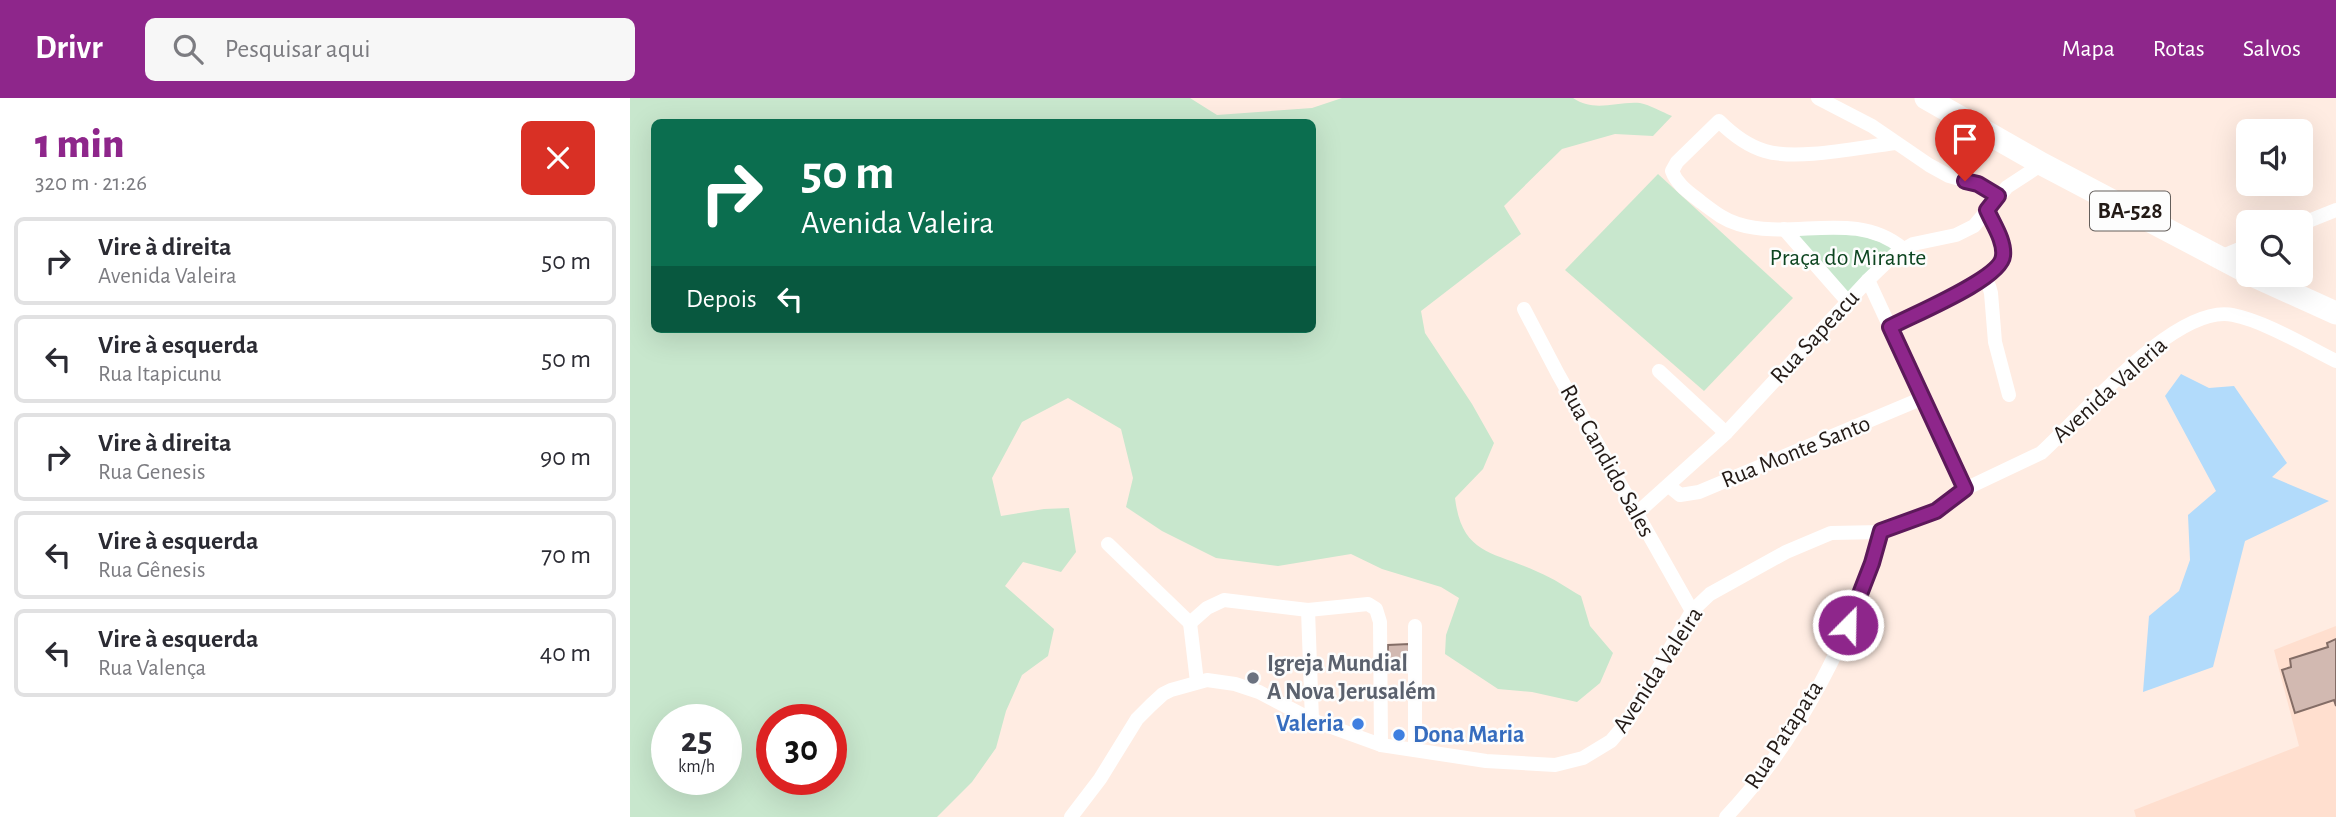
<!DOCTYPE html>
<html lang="pt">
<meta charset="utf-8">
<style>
:root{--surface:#fff;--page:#f7f7f7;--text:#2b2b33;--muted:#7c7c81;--line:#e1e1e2;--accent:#8e268b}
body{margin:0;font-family:"Alegreya Sans",sans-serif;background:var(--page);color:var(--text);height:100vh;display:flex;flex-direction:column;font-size:26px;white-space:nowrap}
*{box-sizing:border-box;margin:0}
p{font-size:23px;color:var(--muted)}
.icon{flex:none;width:38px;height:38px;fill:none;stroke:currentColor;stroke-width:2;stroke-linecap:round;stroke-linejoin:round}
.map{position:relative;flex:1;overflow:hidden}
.sheet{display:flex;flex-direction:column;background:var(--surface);width:630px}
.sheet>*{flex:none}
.banner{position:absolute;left:21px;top:21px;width:665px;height:214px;border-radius:10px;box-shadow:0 7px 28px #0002;background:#0b6e4f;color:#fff;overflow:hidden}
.controls{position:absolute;left:1606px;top:21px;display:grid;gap:14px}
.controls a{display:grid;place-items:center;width:77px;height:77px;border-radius:10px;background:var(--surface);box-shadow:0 7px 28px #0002;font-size:35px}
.speed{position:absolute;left:21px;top:606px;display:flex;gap:14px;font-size:35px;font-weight:700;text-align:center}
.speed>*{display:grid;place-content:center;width:91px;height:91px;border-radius:50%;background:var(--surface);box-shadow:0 7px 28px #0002;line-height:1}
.speed small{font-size:18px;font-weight:400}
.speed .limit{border:10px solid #d22;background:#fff;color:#111}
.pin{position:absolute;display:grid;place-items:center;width:60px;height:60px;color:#fff;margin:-72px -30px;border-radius:50% 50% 50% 0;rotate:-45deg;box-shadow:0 0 7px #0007}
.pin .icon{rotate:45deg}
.me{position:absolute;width:77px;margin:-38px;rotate:23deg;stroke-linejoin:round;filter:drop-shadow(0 0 5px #0008)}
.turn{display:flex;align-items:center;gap:24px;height:147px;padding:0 35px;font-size:32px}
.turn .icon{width:91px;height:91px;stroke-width:2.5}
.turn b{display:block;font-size:49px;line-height:60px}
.then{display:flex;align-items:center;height:66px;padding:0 35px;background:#0003;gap:14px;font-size:26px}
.round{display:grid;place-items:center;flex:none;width:74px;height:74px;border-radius:10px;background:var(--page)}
.head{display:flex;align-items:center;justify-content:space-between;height:119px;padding:0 35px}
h1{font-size:42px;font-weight:800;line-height:52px;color:var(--accent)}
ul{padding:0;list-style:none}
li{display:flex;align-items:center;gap:21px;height:88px;margin:0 14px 10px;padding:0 21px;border:4px solid var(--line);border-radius:10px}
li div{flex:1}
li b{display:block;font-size:26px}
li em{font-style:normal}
header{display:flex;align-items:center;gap:42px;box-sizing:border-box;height:98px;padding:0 35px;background:var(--accent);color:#fff}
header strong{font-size:33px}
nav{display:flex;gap:38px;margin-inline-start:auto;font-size:24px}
.search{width:490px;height:63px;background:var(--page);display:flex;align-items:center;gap:18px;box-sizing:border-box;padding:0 24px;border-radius:10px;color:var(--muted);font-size:26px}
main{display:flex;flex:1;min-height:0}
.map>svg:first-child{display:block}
.built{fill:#ffdfcf}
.green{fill:#c8e7cd;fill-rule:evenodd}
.water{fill:#b2dbfb}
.building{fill:#d2b9b1;stroke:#846d66;stroke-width:2}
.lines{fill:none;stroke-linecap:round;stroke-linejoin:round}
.street{stroke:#fff;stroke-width:14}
.primary{stroke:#fff;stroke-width:23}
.route-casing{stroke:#5c195a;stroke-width:18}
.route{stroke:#8e268b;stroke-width:12}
.worship-dot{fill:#6b7280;stroke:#fdfdfd;stroke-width:2.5}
.shop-dot{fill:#3f7fe0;stroke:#fdfdfd;stroke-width:2.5}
.labels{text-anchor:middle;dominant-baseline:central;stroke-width:5;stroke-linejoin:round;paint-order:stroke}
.shield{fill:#fdfdfd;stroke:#645e5b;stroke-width:2}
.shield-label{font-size:23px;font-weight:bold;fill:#231a16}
.park-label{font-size:24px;fill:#0d4520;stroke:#fdfdfd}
.street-label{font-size:24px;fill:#231a16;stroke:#fdfdfd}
.worship-label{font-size:24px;font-weight:bold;fill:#5b616d;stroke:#fdfdfd;text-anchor:start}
.shop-label{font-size:24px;font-weight:bold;fill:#366cbe;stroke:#fdfdfd;text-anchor:end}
</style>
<header>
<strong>Drivr</strong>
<div class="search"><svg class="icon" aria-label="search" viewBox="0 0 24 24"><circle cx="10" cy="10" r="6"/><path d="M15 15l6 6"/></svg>Pesquisar aqui</div>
<nav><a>Mapa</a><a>Rotas</a><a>Salvos</a></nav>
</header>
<main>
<section class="sheet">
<div class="head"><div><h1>1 min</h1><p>320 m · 21:26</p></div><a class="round" style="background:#d93025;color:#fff"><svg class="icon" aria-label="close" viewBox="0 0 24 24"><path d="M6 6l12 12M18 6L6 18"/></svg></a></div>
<ul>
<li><svg class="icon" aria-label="right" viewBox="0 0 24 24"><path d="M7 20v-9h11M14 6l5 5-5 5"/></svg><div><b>Vire à direita</b><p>Avenida Valeira</p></div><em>50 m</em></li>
<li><svg class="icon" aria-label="left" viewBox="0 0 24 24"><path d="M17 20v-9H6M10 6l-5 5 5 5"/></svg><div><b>Vire à esquerda</b><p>Rua Itapicunu</p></div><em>50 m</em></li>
<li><svg class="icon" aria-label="right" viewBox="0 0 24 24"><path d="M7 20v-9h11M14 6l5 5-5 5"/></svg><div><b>Vire à direita</b><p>Rua Genesis</p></div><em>90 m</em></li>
<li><svg class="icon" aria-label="left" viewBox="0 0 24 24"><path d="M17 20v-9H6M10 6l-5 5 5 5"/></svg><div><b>Vire à esquerda</b><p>Rua Gênesis</p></div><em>70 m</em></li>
<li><svg class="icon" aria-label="left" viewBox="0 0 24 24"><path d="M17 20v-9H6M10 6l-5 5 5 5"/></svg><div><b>Vire à esquerda</b><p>Rua Valença</p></div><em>40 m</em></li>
</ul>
</section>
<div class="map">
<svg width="1706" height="719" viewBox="0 0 1706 719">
<rect width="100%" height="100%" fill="#ffece2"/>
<polygon class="built" points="1706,528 1706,719 1506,719 1504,712 1669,648 1644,552"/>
<g class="green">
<path d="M0 0H560L587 17 682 10 712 0H943C965 15 986 3 1010 5 1020 7 1032 14 1042 18L1023 38 985 36 932 51 874 108 891 136 791 213 795 235 842 306 864 345 853 371 825 400C832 458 864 453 908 474 923 480 937 490 951 498L960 528 983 555 970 585 947 604 902 594 868 591 815 556 816 537 829 500 811 489 752 471 721 456 648 468 586 460 532 433 496 409 503 380 491 331 438 300 392 324 362 380 371 418 414 411 439 410 446 454 431 474 393 464 375 488 424 531 418 558 392 577 376 613 366 650 342 684 307 719H0ZM682 24V231H24V24ZM96 621V681H37V621ZM201 621V681H142V621Z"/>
<polygon points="1028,76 1163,200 1074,293 935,172"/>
<polygon points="1214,132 1269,150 1218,200 1159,133"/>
</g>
<polygon class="water" points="1551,276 1579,290 1604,288 1657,365 1642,379 1699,403 1615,443 1583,569 1513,594 1519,518 1549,493 1560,462 1558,417 1586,393 1535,298"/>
<g class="building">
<polygon points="1706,541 1706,608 1704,602 1665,615 1652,572 1661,569 1660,561 1698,549 1697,545"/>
<polygon points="779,546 781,566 757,568 758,547"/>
</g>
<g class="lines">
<g class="street">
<polyline points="1188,0 1242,28 1299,67 1319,78 1348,86 1368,98"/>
<path d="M1266 45C1231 49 1168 63 1135 53 1118 48 1102 36 1089 23L1047 64 1042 73C1047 87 1060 95 1071 104 1083 113 1094 122 1108 126 1162 143 1225 111 1272 150"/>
<polyline points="1671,126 1706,112"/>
<polyline points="1154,131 1218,204"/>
<polyline points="1588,160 1619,147"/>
<polyline points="1238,182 1335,391"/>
<polyline points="1353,182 1359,188 1361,195 1365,244 1379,297"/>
<polyline points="894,211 928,276 1062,513"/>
<path d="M1260 229C1282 217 1371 181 1373 158 1375 143 1363 126 1357 112"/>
<polyline points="1029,273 1096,335"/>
<polyline points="1039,388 1050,397 1069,394 1293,300"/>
<polyline points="1006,416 1096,335 1238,182 1264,157 1283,146 1326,137 1344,128 1377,89 1412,66"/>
<polyline points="478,446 560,525"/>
<polyline points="678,512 682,622"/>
<polyline points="560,525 577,510 594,502 678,512 738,506 746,511 750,524 751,647"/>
<polyline points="560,525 567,584"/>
<polyline points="785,652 785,528"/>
<path d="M441 719 470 681 507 621 521 607 533 596 541 592 577 582 605 586 629 594 682 622 751 647 856 663 925 667 953 660 981 643 997 624 1062 513 1080 496 1156 454 1201 435 1251 434 1306 413 1335 391 1411 355C1452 318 1546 205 1603 217 1634 223 1676 248 1706 263"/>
<path d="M1096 719C1168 643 1224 534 1251 434"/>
</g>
<g class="primary">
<polyline points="1296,0 1412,66 1619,175"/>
<polyline points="1622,177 1706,215"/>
</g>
</g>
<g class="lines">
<g class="route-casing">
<path id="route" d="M1218 527 1242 465 1251 433 1306 413 1335 391 1260 229C1282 217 1371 181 1373 158 1375 143 1363 126 1357 112L1368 98 1348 86 1335 83"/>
</g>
<use href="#route" class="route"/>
</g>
<circle class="worship-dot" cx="623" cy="580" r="7"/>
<g class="shop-dot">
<circle cx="728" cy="626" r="7"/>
<circle cx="769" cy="637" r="7"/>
</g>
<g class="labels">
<rect class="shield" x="1460" y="93.5" width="80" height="39" rx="5"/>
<g class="shield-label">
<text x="1500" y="113">BA-528</text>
</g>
<g class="park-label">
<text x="1218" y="160">Praça do Mirante</text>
</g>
<g class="street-label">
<text transform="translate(1185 239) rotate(-47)">Rua Sapeacu</text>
<text transform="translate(1480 292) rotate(-42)">Avenida Valeria</text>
<text transform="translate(1166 354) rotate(-22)">Rua Monte Santo</text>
<text transform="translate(977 363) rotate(61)">Rua Candido Sales</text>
<text transform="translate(1028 572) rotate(-57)">Avenida Valeira</text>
<text transform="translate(1154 637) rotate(-57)">Rua Patapata</text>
</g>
<g class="worship-label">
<text x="637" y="566">Igreja Mundial<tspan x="637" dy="28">A Nova Jerusalém</tspan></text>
</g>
<g class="shop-label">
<text x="714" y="626">Valeria</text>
<text x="783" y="637" text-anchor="start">Dona Maria</text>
</g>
</g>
</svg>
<div class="controls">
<a><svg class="icon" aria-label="sound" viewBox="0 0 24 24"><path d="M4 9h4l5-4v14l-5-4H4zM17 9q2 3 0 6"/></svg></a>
<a><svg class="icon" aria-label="search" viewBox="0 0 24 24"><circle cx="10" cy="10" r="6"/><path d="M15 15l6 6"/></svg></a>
</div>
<div class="speed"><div>25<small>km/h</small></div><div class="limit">30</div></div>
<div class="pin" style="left:1335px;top:83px;background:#d93025"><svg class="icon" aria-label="arrive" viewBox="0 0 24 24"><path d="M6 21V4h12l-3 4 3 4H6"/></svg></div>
<svg class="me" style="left:1218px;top:527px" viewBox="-20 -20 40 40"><circle r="17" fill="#8e268b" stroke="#fff" stroke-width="3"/><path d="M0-11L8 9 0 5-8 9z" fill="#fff"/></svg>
<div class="banner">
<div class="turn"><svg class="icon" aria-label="right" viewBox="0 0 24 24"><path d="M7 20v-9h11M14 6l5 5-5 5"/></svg><div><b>50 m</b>Avenida Valeira</div></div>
<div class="then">Depois<svg class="icon" aria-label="left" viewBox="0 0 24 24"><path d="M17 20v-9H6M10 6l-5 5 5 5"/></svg></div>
</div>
</div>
</main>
